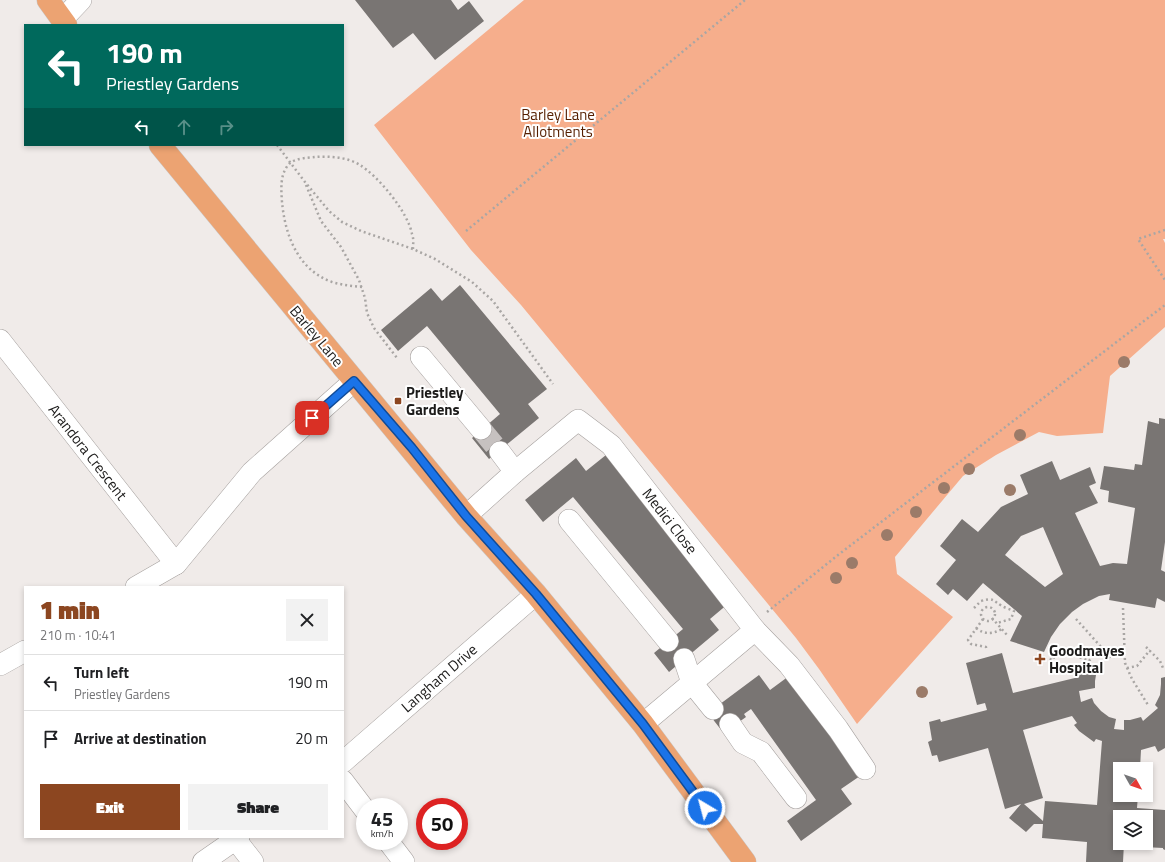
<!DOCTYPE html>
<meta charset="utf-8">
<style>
:root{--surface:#fff;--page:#f2f2f2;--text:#202124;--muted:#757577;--line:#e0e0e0;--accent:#8c4620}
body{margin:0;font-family:"Titillium Web",sans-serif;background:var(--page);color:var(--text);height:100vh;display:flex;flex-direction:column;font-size:15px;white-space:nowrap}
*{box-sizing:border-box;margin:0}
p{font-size:13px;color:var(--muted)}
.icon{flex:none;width:22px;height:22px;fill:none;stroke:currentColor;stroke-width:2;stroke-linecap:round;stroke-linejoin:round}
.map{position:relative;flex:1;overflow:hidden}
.panel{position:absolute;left:24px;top:586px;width:320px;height:252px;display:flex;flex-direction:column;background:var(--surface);border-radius:0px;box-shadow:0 2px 6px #0003}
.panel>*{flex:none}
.hud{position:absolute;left:24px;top:24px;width:320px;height:122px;border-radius:0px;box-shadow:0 2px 6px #0003;background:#00695c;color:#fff;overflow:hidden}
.needle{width:26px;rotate:130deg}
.buttons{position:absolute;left:1113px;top:762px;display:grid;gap:8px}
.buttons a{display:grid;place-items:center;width:40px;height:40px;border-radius:0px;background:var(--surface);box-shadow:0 2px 6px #0003;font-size:20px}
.speed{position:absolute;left:356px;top:798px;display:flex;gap:8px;font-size:20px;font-weight:700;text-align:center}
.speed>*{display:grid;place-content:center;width:52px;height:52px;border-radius:50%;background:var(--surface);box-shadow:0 2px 6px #0003;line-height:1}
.speed small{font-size:10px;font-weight:400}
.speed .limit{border:6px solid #d22;background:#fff;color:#111}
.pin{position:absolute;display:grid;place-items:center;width:34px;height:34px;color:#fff;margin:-17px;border-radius:8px;box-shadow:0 2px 6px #0006}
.me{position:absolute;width:44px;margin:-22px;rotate:323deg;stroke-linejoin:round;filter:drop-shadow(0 0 3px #0008)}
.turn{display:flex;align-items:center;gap:14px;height:84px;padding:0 16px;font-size:18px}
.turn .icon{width:52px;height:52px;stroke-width:2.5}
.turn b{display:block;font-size:28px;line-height:34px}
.lanes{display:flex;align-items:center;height:38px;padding:0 16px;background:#0003;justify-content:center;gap:20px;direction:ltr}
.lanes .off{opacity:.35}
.round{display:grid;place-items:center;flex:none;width:42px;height:42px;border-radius:0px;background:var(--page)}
.headline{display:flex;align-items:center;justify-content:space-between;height:68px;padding:0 16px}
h1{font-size:24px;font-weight:800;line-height:30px;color:var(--accent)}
.primary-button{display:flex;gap:8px;margin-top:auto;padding:8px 16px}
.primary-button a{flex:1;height:46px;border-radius:0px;background:var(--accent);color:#fff;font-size:16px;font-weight:800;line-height:46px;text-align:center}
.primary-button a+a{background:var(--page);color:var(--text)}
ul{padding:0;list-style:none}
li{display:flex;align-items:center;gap:12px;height:56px;padding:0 16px;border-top:1px solid var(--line)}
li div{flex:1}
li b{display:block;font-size:15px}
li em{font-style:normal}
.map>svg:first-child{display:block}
.green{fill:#f6ae8c}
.building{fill:#797573;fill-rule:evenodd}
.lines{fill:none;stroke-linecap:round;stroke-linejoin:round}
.minor-tunnel{stroke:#c6c1c0;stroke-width:21;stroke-dasharray:21 10;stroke-linecap:butt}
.minor-casing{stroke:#a6a19f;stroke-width:22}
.major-casing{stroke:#c9c8c8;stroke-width:23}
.path{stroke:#a9a6a4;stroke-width:2.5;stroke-dasharray:2 3;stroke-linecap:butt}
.minor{stroke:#fff;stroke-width:21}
.major{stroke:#eca372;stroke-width:22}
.tree{fill:#9b7b69}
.route-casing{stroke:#114b97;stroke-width:10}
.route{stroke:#1a73e8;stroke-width:7}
.poi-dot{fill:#8c4620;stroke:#fff;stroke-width:1.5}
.labels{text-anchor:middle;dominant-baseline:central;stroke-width:4;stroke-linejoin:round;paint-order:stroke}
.park-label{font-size:15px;fill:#561f00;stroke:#fff}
.street-label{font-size:15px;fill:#1c1b1a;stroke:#fff}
.poi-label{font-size:15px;font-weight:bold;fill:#1c1b1a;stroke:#fff;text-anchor:start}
</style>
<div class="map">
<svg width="1165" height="862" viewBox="0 0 1165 862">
<rect width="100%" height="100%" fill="#f0ebe9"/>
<polygon class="green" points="524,0 1165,0 1165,239 1163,239 1165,243 1165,327 1110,376 1103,433 1057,436 1039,432 996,455 963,476 895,557 897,574 953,617 857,724 819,669 796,638 521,305 471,250 374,125"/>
<g class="building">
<polygon points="355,0 451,0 458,10 469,1 484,21 435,60 413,33 393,48"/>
<polygon points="460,285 547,389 528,404 539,418 489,459 472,438 500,414 427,326 398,351 381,330 431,288 442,301"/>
<path d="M1159 418 1165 419V542L1161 570 1165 572V602L1157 598 1155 608 1109 600 1110 594 1099 596 1083 604 1072 612 1060 624 1051 637 1044 652 1010 641 1022 616 983 583 967 601 953 589 948 595 936 584 956 560 940 546 962 519 978 532 1001 507 1028 494 1020 475 1052 461 1060 480 1090 467 1096 483 1089 486 1098 503 1075 513 1100 566 1113 563 1127 564 1135 508 1108 502 1109 491 1100 489 1104 466 1134 470 1135 464 1142 465 1148 421 1159 424ZM1043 527 1063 574 1045 587 1005 555 1021 536Z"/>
<polygon points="606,455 729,603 710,619 719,630 669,672 654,653 683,629 573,497 543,522 525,500 576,458 586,471"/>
<path d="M1002 653 1013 693 1079 677 1080 671 1096 675 1095 681V688L1079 691 1081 702 1092 698 1094 703 1101 711 1109 717 1116 719 1114 729 1124 730V720H1130L1141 717 1143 721 1158 708 1155 705 1160 695 1161 684V678L1165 677V748L1158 752 1155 746 1141 750 1140 769H1120V795H1138L1137 808 1165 810V850L1163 849V848L1144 847 1143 848 1131 847V843H1146V817H1120V843H1124L1123 862H1086L1087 842 1042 838 1043 824H1034L1026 832 1009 818 1021 804 1005 809 988 748 939 762 937 755 932 756 928 742 932 740 929 722 940 719 941 722 987 710 985 703 977 705 966 663ZM1072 716 1077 723 1074 725 1079 731 1094 742 1096 739 1102 741 1097 805 1045 801 1043 821 1024 804 1043 798 1023 730Z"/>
<polygon points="759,675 770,690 789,676 860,776 841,789 852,804 801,841 787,821 816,800 751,709 744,714 746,717 739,722 737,719 722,731 708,713"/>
</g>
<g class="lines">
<polyline class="minor-tunnel" points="481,429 500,452"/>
<g class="minor-casing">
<g id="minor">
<polyline points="62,20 81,0"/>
<polyline points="0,340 176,564"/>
<polyline points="421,357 481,429"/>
<polyline points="500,452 515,472"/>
<polyline points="466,516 515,472 578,420 611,445 755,630 643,724"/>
<polyline points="569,520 668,641"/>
<polyline points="136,587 176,564 252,472 354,381"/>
<polyline points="755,630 789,665 838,729 865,769"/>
<polyline points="684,659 692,683 713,709"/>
<polyline points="0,665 25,651"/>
<polyline points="730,724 743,743 761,752 796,798"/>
<polyline points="343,762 536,594"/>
<polyline points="343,781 365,810"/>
<polyline points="236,840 253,862"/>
<polyline points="388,841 404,862"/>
<polyline points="203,862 239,837"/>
</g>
</g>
<g class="major-casing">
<g id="major">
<polyline points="48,0 66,25"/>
<polyline points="160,145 466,516 536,594 643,724 745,862"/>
</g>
</g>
<g class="path">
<polyline points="277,145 305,182 329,211 342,222 361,231 413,249 435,259 472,282 493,301 553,384"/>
<polyline points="306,185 321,221 341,247 359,280 365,298 367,313 374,328 397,358"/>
<polyline points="1165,230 1138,239 1165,280"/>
<polyline points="466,231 745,0"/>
<path d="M362 287C352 286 342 285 332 282 298 270 285 235 282 202 281 188 280 174 289 164 295 158 307 158 315 157 330 156 347 157 360 165 378 176 408 212 412 234 414 239 413 244 413 249"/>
<circle cx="988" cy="614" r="7"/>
<path d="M974 608 981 601C994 597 993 601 1002 606 1005 608 1010 609 1014 611L1011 619 997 623"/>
<polyline points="1123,608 1125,663 1132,679 1148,705"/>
<polyline points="767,612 838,555 1165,305"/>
<polyline points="992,618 1007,635"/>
<polyline points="983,619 968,640 971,644 986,647 986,650"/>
<polyline points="1076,619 1111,658 1125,653"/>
<path d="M976 628C985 635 993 634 1002 629"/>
<polyline points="1052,646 1089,661 1100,647"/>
<polyline points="1146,647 1160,661 1163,668 1165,667"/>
<polyline points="1040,656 1053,660 1057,648"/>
<polyline points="1127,668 1137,666 1150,650"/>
</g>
<use href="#minor" class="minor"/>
<use href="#major" class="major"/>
</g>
<g class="tree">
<circle cx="1124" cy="362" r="6"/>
<circle cx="1020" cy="435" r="6"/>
<circle cx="969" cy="469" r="6"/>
<circle cx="944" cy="488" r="6"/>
<circle cx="1010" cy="490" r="6"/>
<circle cx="916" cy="512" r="6"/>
<circle cx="887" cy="535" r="6"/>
<circle cx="852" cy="563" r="6"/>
<circle cx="836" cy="578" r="6"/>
<circle cx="922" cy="692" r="6"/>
</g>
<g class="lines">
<g class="route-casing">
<polyline id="route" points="312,418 354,381 412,448 466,516 536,594 643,724 705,808"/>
</g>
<use href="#route" class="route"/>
</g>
<g class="poi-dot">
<rect x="394" y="397" width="8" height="8" rx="2"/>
<path d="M1038 653h4v4h4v4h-4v4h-4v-4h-4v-4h4z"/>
</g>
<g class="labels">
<g class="park-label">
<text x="558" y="114">Barley Lane<tspan x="558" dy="17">Allotments</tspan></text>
</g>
<g class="street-label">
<text transform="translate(317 336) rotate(50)">Barley Lane</text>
<text transform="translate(88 452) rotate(52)">Arandora Crescent</text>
<text transform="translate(670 521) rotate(52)">Medici Close</text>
<text transform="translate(439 678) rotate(-41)">Langham Drive</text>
</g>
<g class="poi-label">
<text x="406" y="392">Priestley<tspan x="406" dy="17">Gardens</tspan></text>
<text x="1049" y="650">Goodmayes<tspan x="1049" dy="17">Hospital</tspan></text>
</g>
</g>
</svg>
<div class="buttons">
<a><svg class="needle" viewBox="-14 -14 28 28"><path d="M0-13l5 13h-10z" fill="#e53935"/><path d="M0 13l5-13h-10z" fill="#757577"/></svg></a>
<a><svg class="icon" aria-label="layers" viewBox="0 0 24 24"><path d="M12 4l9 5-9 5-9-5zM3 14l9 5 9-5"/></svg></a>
</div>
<div class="speed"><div>45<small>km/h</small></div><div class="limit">50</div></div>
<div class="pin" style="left:312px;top:418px;background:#d93025"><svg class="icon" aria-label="arrive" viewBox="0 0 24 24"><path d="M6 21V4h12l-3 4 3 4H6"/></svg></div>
<svg class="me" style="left:705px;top:808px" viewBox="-20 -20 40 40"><circle r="17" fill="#1a73e8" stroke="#fff" stroke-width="3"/><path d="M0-11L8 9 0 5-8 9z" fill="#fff"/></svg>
<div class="hud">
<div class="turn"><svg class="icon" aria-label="left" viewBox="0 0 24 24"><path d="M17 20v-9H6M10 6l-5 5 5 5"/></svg><div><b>190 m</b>Priestley Gardens</div></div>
<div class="lanes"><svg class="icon" aria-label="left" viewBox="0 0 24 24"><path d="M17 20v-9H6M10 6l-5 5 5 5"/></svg><svg class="icon off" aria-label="ahead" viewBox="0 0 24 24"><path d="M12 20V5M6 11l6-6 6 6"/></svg><svg class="icon off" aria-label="right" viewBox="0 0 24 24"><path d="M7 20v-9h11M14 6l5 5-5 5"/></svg></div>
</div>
<section class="panel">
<div class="headline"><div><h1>1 min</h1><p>210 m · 10:41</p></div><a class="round"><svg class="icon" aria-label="close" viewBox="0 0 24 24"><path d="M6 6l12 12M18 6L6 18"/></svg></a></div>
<ul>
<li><svg class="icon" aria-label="left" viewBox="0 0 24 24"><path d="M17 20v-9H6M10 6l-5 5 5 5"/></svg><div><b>Turn left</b><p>Priestley Gardens</p></div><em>190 m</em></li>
<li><svg class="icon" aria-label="arrive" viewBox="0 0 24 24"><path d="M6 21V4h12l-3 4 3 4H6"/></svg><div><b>Arrive at destination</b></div><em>20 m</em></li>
</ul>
<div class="primary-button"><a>Exit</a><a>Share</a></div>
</section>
</div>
